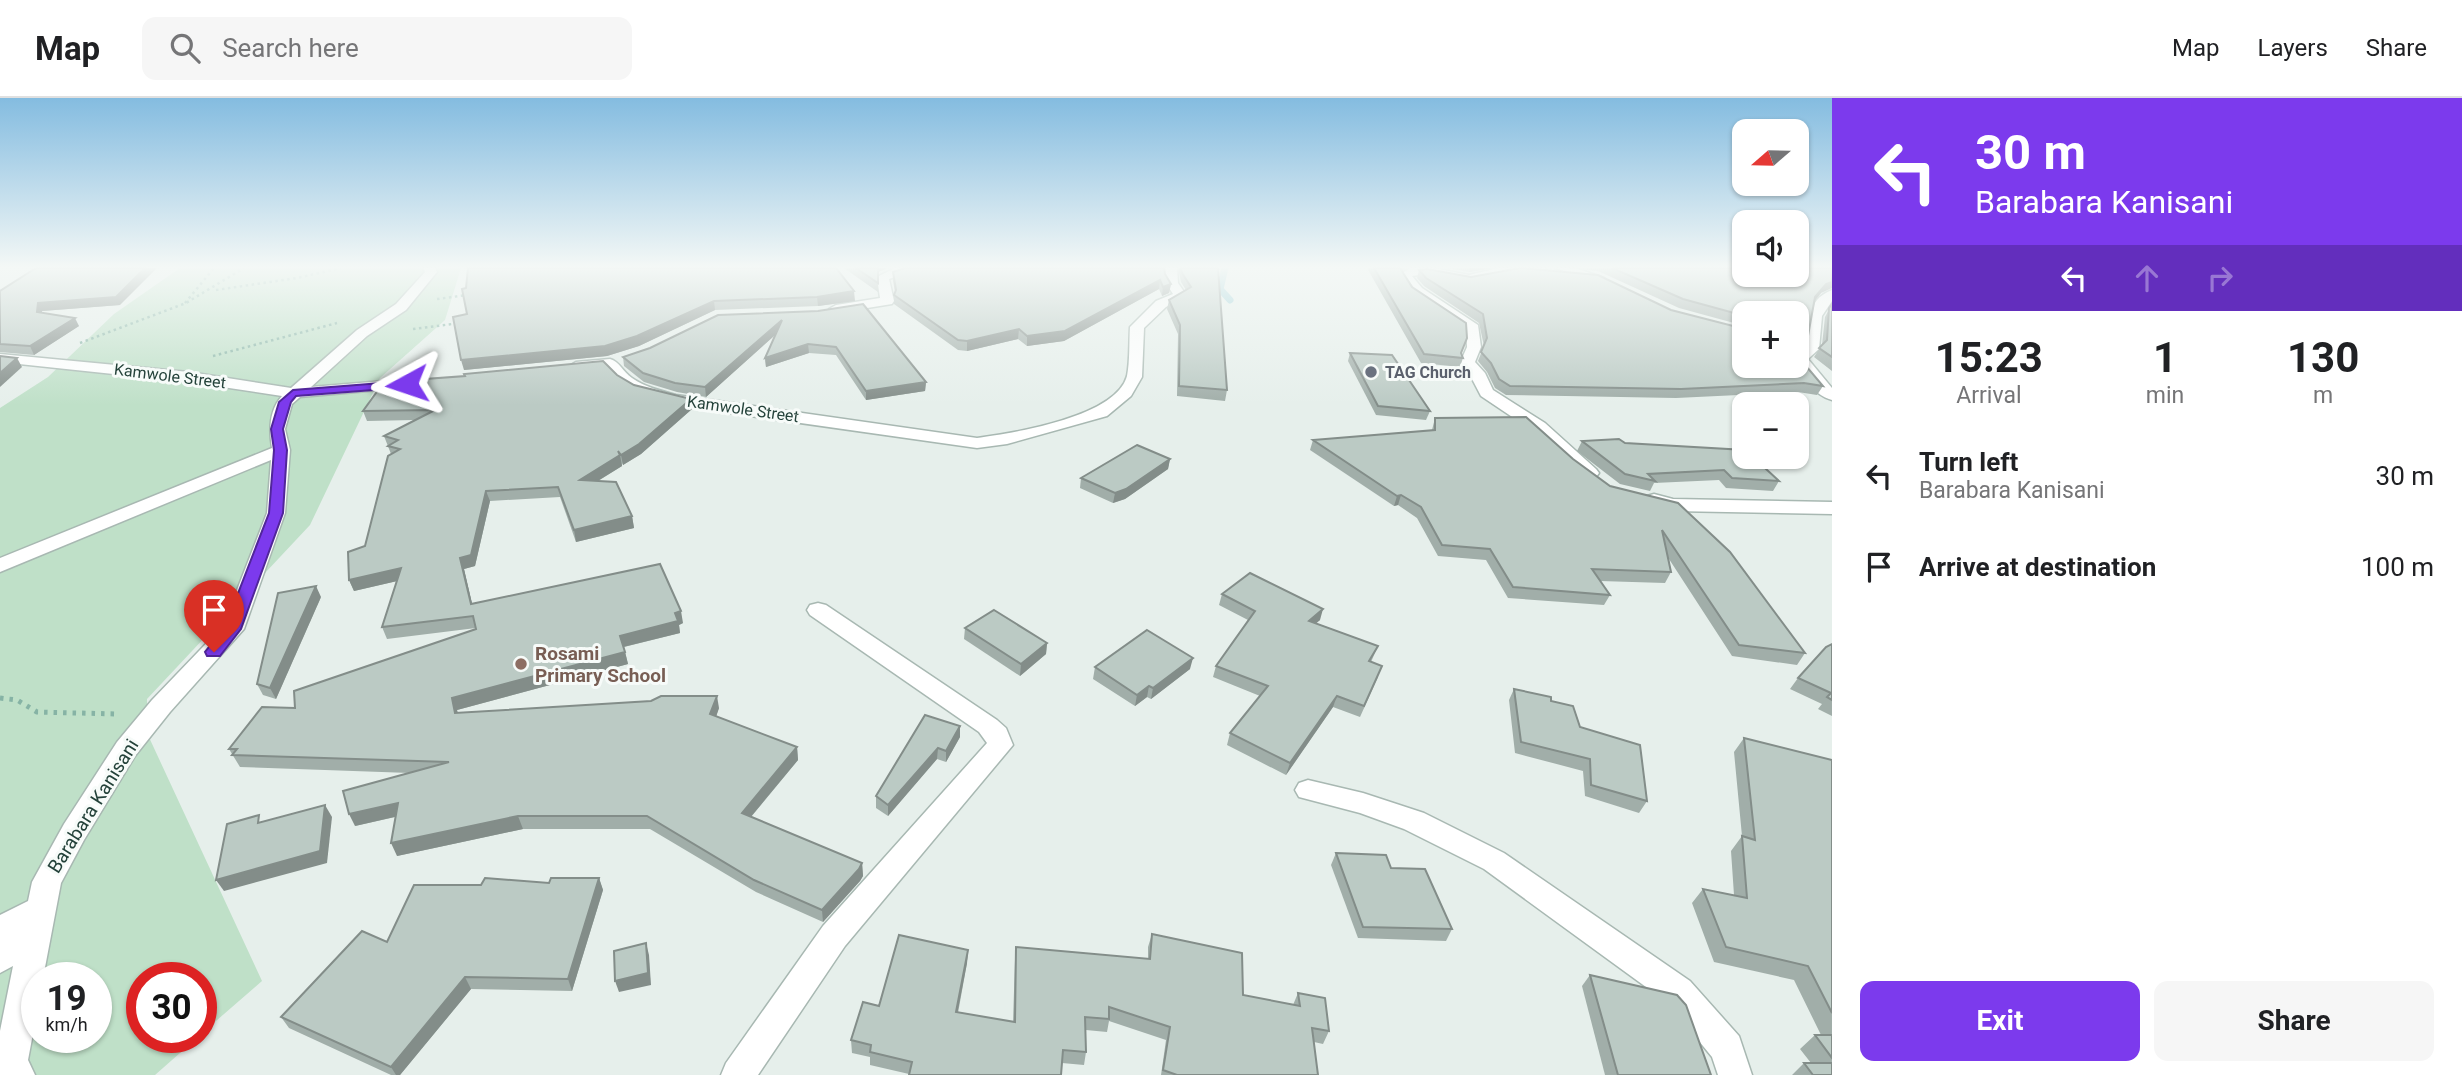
<!DOCTYPE html>
<meta charset="utf-8">
<style>
:root{--surface:#fff;--page:#f6f6f6;--text:#202124;--muted:#757577;--line:#e0e0e0;--accent:#7c3aed}
body{margin:0;font-family:Roboto,sans-serif;background:var(--page);color:var(--text);height:100vh;display:flex;flex-direction:column;font-size:26px;white-space:nowrap}
*{box-sizing:border-box;margin:0}
p{font-size:23px;color:var(--muted)}
.icon{flex:none;width:38px;height:38px;fill:none;stroke:currentColor;stroke-width:2;stroke-linecap:round;stroke-linejoin:round}
.map{position:relative;flex:1;overflow:hidden}
.sheet{display:flex;flex-direction:column;background:var(--surface);width:630px}
.sheet>*{flex:none}
.banner{background:#7c3aed;color:#fff;overflow:hidden}
.needle{width:46px;rotate:250deg}
.buttons{position:absolute;left:1732px;top:21px;display:grid;gap:14px}
.buttons a{display:grid;place-items:center;width:77px;height:77px;border-radius:14px;background:var(--surface);box-shadow:0 2px 5px #0004;font-size:35px}
.speed{position:absolute;left:21px;top:864px;display:flex;gap:14px;font-size:35px;font-weight:700;text-align:center}
.speed>*{display:grid;place-content:center;width:91px;height:91px;border-radius:50%;background:var(--surface);box-shadow:0 2px 5px #0004;line-height:1}
.speed small{font-size:18px;font-weight:400}
.speed .limit{border:10px solid #d22;background:#fff;color:#111}
.pin{position:absolute;display:grid;place-items:center;width:60px;height:60px;color:#fff;margin:-72px -30px;border-radius:50% 50% 50% 0;rotate:-45deg;box-shadow:0 0 7px #0007}
.pin .icon{rotate:45deg}
.me{position:absolute;width:77px;margin:-38px;rotate:265deg;stroke-linejoin:round;filter:drop-shadow(0 0 5px #0008)}
.turn{display:flex;align-items:center;gap:24px;height:147px;padding:0 28px;font-size:32px}
.turn .icon{width:91px;height:91px;stroke-width:2.5}
.turn b{display:block;font-size:49px;line-height:60px}
.lanes{display:flex;align-items:center;height:66px;padding:0 28px;background:#0003;justify-content:center;gap:35px;direction:ltr}
.lanes .off{opacity:.35}
.eta{display:flex;justify-content:space-evenly;align-items:center;height:119px;text-align:center}
.eta b{font-size:42px;font-weight:700;line-height:49px}
.primary-button{display:flex;gap:14px;margin-top:auto;padding:14px 28px}
.primary-button a{flex:1;height:80px;border-radius:14px;background:var(--accent);color:#fff;font-size:28px;font-weight:700;line-height:80px;text-align:center}
.primary-button a+a{background:var(--page);color:var(--text)}
ul{padding:0;list-style:none}
li{display:flex;align-items:center;gap:21px;height:91px;padding:0 28px}
li div{flex:1}
li b{display:block;font-size:26px}
li em{font-style:normal}
header{display:flex;align-items:center;gap:42px;box-sizing:border-box;height:98px;padding:0 35px;background:var(--surface);border-bottom:2px solid var(--line)}
header strong{font-size:33px}
nav{display:flex;gap:38px;margin-inline-start:auto;font-size:24px}
.search{width:490px;height:63px;background:var(--page);display:flex;align-items:center;gap:18px;box-sizing:border-box;padding:0 24px;border-radius:14px;color:var(--muted);font-size:26px}
main{display:flex;flex:1;min-height:0}
.map>svg:first-child{display:block}
.green{fill:#bfe0c8;fill-rule:evenodd}
.lines{fill:none;stroke-linecap:round;stroke-linejoin:round}
.stream{stroke:#8ec9d4;stroke-width:7}
.street-casing{stroke:#a8b8b2;stroke-width:3}
.path-far1{stroke:#86b3a5;stroke-width:2.5;stroke-dasharray:2.5 3.5;stroke-linecap:butt}
.path{stroke:#86b3a5;stroke-width:5;stroke-dasharray:3.5 6;stroke-linecap:butt}
.street{fill:#fff;fill-rule:evenodd}
.wall{fill:#a1aea9}
.shaded-wall{fill:#838d89}
.building{fill:#bbcac4;stroke:#838d89;stroke-width:2}
.route{fill:#7c3aed;stroke:#51269a;stroke-width:2}
.worship-dot{fill:#6b7280;stroke:#f7fbf9;stroke-width:2.5}
.education-dot{fill:#8d6e63;stroke:#f7fbf9;stroke-width:2.5}
.labels{text-anchor:middle;dominant-baseline:central;stroke-width:6;stroke-linejoin:round;paint-order:stroke}
.far-worship-label{font-size:16px;font-weight:bold;fill:#5b616d;stroke:#f7fbf9;text-anchor:start}
.far-street-label{font-size:16px;fill:#24423a;stroke:#f7fbf9}
.education-label{font-size:19px;font-weight:bold;fill:#785e54;stroke:#f7fbf9;text-anchor:start}
.street-label{font-size:19px;fill:#24423a;stroke:#f7fbf9}
</style>
<header>
<strong>Map</strong>
<div class="search"><svg class="icon" aria-label="search" viewBox="0 0 24 24"><circle cx="10" cy="10" r="6"/><path d="M15 15l6 6"/></svg>Search here</div>
<nav><a>Map</a><a>Layers</a><a>Share</a></nav>
</header>
<main>
<div class="map">
<svg width="1832" height="977" viewBox="0 0 1832 977">
<rect width="100%" height="100%" fill="#e6efeb"/>
<path class="green" d="M180 170H461L445 222 380 280 310 427 147 601V635L262 883 201 936V880H142V940H197L155 977H0V310L48 279 114 216ZM37 880H96V940H37Z"/>
<g class="lines">
<polyline class="stream" points="1225,170 1220,191 1230,202"/>
<g class="street-casing">
<g id="street">
<path d="M423 170H435L437 174 406 212 367 238 311 289 408 281 416 286 413 289 300 299 292 306 285 331 290 352 285 415 244 531 170 614 135 658 84 742 61 785 43 880H37V914L28 962 35 977H0V933L13 868 0 875V817L28 803 32 784 64 726 117 644 152 602 223 528 267 415 271 362 0 474V460L272 350C269 332 269 312 282 298L189 284 0 264V256L189 274 291 290 357 232 396 206 425 174Z"/>
<polygon points="895,170 923,170 889,181 894,203 892,206 836,215 829,211 836,207 880,200 877,179"/>
<path d="M1165 170H1177L1178 185 1187 198 1166 209 1144 230 1142 279 1131 298 1107 318 1007 346 977 350 701 311C667 304 627 300 606 270L576 272 569 268 576 264 610 261C619 263 623 274 632 280 645 289 661 293 676 297L977 340C1014 335 1116 319 1127 278 1130 263 1129 244 1130 229L1156 203 1173 196 1166 185Z"/>
<polygon points="1410,170 1433,170 1469,177 1498,170 1545,170 1544,175 1540,176 1505,176 1469,185 1425,176 1412,178 1422,190 1478,227 1481,249 1475,264 1485,275 1493,292 1545,325 1596,371 1599,375 1596,379 1584,379 1533,333 1481,298 1470,277 1460,265 1467,249 1466,232 1412,196 1399,177"/>
<polygon points="1555,170 1575,170 1604,180 1598,184"/>
<path d="M1832 192V203L1822 218 1819 251 1808 261 1832 290V302C1812 297 1797 272 1797 253L1805 249C1811 226 1804 203 1832 192Z"/>
<polygon points="1654,396 1673,401 1832,404 1832,416 1673,413 1647,406 1645,402 1647,398"/>
<polygon points="818,505 826,507 997,622 1006,630 1013,647 845,848 758,977 721,977 726,965 823,828 987,645 979,634 810,517 807,512 810,507"/>
<polygon points="1308,682 1363,695 1424,715 1504,755 1690,883 1739,938 1752,977 1718,977 1712,959 1668,905 1484,771 1404,731 1360,715 1299,699 1295,692 1299,685"/>
</g>
</g>
<g class="path-far1">
<polyline points="216,192 297,180 341,170"/>
<polyline points="437,201 467,197"/>
<polyline points="185,205 214,170"/>
<polyline points="413,231 460,225"/>
<polyline points="80,245 186,205 244,170"/>
<polyline points="213,258 337,225"/>
</g>
<polyline class="path" points="0,600 17,602 37,614 118,616"/>
<use href="#street" class="street"/>
</g>
<g class="wall">
<polygon points="468,170 855,203 818,208 715,212 639,248 607,258 464,272 467,216 466,190"/>
<polygon points="844,170 888,170 878,174 878,194"/>
<polygon points="1178,170 1218,170 1227,292 1225,303 1177,298 1178,236 1167,211 1169,202 1186,192 1181,184"/>
<polygon points="1367,170 1406,170 1402,173 1461,256 1463,260 1460,269 1421,265"/>
<polygon points="1447,170 1492,170 1469,174"/>
<polygon points="1567,170 1745,170 1821,195 1815,203 1808,238 1801,249 1806,268 1823,288 1817,297 1798,294 1676,300 1506,297 1495,290 1487,274 1478,263 1484,248 1479,225 1424,188 1417,180 1419,172 1745,268 1797,215 1745,215 1745,228 1679,210 1598,173"/>
<polygon points="893,174 1165,176 1171,186 1169,195 1162,198 1159,191 1064,243 1027,248 1018,241 967,253 958,252 894,206 894,197 895,194 893,183"/>
<polygon points="0,193 120,207 42,213 42,215 79,228 34,257 0,254"/>
<polygon points="1832,206 1832,273 1814,259 1822,247 1825,219"/>
<polygon points="818,213 926,284 925,293 866,302 836,257 809,255 766,269 765,260 776,236 706,299 677,294 644,284 624,268 623,259"/>
<polygon points="1350,255 1430,313 1426,322 1376,317 1348,263"/>
<polygon points="617,277 634,287 692,311 641,356 623,367 622,365 622,368 598,383 632,418 634,430 576,444 560,399 490,403 475,468 464,471 472,506 683,525 679,527 680,535 624,549 628,566 457,612 458,615 719,610 716,618 797,649 798,662 751,719 862,765 863,778 860,783 823,824 756,794 650,731 523,731 397,758 395,719 355,728 410,675 240,669 229,651 295,610 476,531 476,530 387,541 382,529 397,483 354,493 349,482 365,448 391,356 384,338 414,322 367,323 363,313"/>
<polygon points="1435,320 1573,361 1610,388 1805,555 1797,567 1732,558 1669,461 1671,474 1665,485 1600,483 1610,497 1604,507 1508,500 1486,462 1438,458 1417,420 1398,407 1394,408 1310,352 1313,342 1432,332"/>
<polygon points="1582,343 1625,345 1779,383 1773,393 1726,390 1719,382 1654,385 1650,393 1620,386 1577,353"/>
<polygon points="1170,361 1168,371 1125,401 1113,405 1080,390 1081,380"/>
<polygon points="1222,496 1320,522 1316,525 1378,548 1371,564 1378,579 1360,619 1333,609 1286,677 1227,647 1230,635 1260,598 1213,579 1216,568 1248,522 1219,507"/>
<polygon points="321,499 276,601 263,597 257,586"/>
<polygon points="965,530 1047,545 1046,556 1020,578 964,541"/>
<polygon points="1832,546 1832,618 1818,611 1822,606 1790,591 1798,580"/>
<polygon points="1095,569 1190,571 1151,601 1147,599 1135,608 1093,581"/>
<polygon points="1514,591 1551,603 1580,629 1647,703 1639,715 1585,698 1583,673 1515,655 1509,602"/>
<polygon points="925,617 960,639 946,664 937,661 888,718 876,710 876,698"/>
<polygon points="1744,640 1832,662 1832,977 1792,977 1804,965 1811,965 1800,951 1815,937 1821,937 1794,882 1714,864 1692,805 1703,791 1734,797 1731,753 1742,738 1734,654"/>
<polygon points="1336,755 1452,831 1446,843 1358,840 1331,767"/>
<polygon points="599,780 603,792 572,893 471,891 400,977 391,977 289,930 281,919 387,844 481,787 549,785"/>
<polygon points="1152,836 1243,897 1293,907 1298,895 1329,933 1323,946 1314,944 1318,977 1161,977 1166,942 1109,923 1107,934 1086,932 1086,954 1084,967 1062,965 909,976 870,967 870,959 852,955 851,942 879,908 968,852 967,865 958,915 1013,924 1015,862 1016,849 1148,861 1148,849"/>
<polygon points="1590,877 1711,977 1605,977 1582,888"/>
</g>
<g class="shaded-wall">
<polygon points="145,170 157,170 120,207 42,213 42,222 37,214 38,205"/>
<polygon points="878,170 888,170 878,174 878,194"/>
<polygon points="1470,170 1492,170 1469,174"/>
<polygon points="1160,182 1159,191 1064,243 1027,248 1027,238"/>
<polygon points="1832,184 1832,190 1821,195 1811,207 1815,199 1826,186"/>
<polygon points="1171,186 1169,195 1162,198 1163,189"/>
<polygon points="854,193 855,203 818,208 817,199"/>
<polygon points="714,203 715,212 639,248 607,258 464,272 461,262"/>
<polygon points="75,220 79,228 34,257 30,248"/>
<polygon points="782,222 783,230 706,299 705,289"/>
<polygon points="1019,231 1018,241 967,253 967,243"/>
<polygon points="1808,238 1803,247 1797,251 1799,244"/>
<polygon points="808,246 809,255 766,269 765,260"/>
<polygon points="17,260 22,269 0,289 0,275"/>
<polygon points="926,284 925,293 866,302 866,293"/>
<polygon points="691,301 692,311 641,356 623,367 621,357"/>
<polygon points="620,357 622,368 583,392 580,382"/>
<polygon points="1170,361 1168,371 1125,401 1113,405 1115,395"/>
<polygon points="486,393 490,403 475,468 464,471 475,518 471,506 460,460"/>
<polygon points="1401,397 1398,407 1394,408 1397,398"/>
<polygon points="632,418 634,430 576,444 574,432"/>
<polygon points="401,470 406,481 354,493 349,482"/>
<polygon points="316,488 321,499 276,601 270,590"/>
<polygon points="1323,511 1320,522 1306,534 1309,523"/>
<polygon points="681,513 683,525 679,527 680,535 623,549 620,538"/>
<polygon points="1047,545 1046,556 1020,578 1021,566"/>
<polygon points="625,554 628,566 457,612 460,627 455,615 452,600"/>
<polygon points="1193,560 1190,571 1151,601 1153,590"/>
<polygon points="1149,588 1147,599 1135,608 1137,597"/>
<polygon points="717,598 719,610 713,628 710,616"/>
<polygon points="1337,598 1333,609 1286,677 1290,665"/>
<polygon points="960,628 960,639 946,664 946,653"/>
<polygon points="797,649 798,662 744,727 742,715"/>
<polygon points="938,650 937,661 888,718 888,707"/>
<polygon points="398,705 403,717 355,728 349,716"/>
<polygon points="325,707 332,719 327,765 224,793 216,782"/>
<polygon points="518,718 523,731 397,758 391,745"/>
<polygon points="862,765 863,778 860,783 823,824 822,812"/>
<polygon points="599,780 603,792 572,893 568,881"/>
<polygon points="646,845 649,857 651,887 619,894 615,883"/>
<polygon points="968,852 967,865 955,927 956,914"/>
<polygon points="465,879 471,891 400,977 396,977 391,969"/>
</g>
<g class="building">
<polygon points="36,170 145,170 116,199 38,205 37,214 75,220 30,248 0,246 0,193"/>
<polygon points="468,170 836,170 854,193 817,199 714,203 637,238 605,248 461,262 453,219 467,216 462,191 466,190"/>
<polygon points="856,170 878,170 878,185"/>
<polygon points="905,170 1164,170 1165,176 1171,186 1163,189 1160,182 1065,233 1027,238 1019,231 967,243 958,242 894,197 896,192 893,174"/>
<polygon points="1181,170 1218,170 1227,292 1179,288 1180,227 1169,202 1191,189 1182,175"/>
<polygon points="1374,170 1400,170 1412,189 1466,225 1467,240 1461,255 1463,260 1424,256"/>
<polygon points="1520,170 1598,177 1671,212 1745,231 1745,268 1797,268 1797,215 1745,215 1745,218 1683,201 1612,170 1745,170 1745,177 1797,177 1797,170 1832,170 1832,184 1826,186 1815,199 1808,238 1799,244 1806,268 1823,288 1804,285 1681,291 1510,288 1499,281 1491,265 1481,254 1487,240 1483,216 1426,180 1419,172 1427,171 1471,179"/>
<polygon points="863,206 926,284 866,293 836,249 808,246 765,260 782,222 705,289 675,285 643,275 623,259 650,250 718,217 818,213"/>
<polygon points="1832,206 1832,259 1819,250 1827,242 1829,210"/>
<polygon points="1350,255 1392,257 1430,313 1378,308"/>
<polygon points="0,258 17,260 0,275"/>
<polygon points="603,263 617,277 634,287 691,301 639,346 621,357 618,353 620,357 580,382 616,384 632,418 574,432 558,389 486,393 471,457 460,460 471,506 660,466 681,513 675,515 678,523 620,538 625,554 452,600 455,615 651,603 661,598 717,598 710,616 797,649 742,715 862,765 859,771 822,812 754,782 647,718 518,718 391,745 398,705 349,716 343,693 449,664 232,657 237,651 229,651 262,609 295,610 294,593 476,531 473,518 382,529 401,470 349,482 348,454 365,448 388,358 400,351 388,348 398,342 384,338 435,312 363,313 384,284 465,278 464,276"/>
<polygon points="1526,319 1573,361 1610,388 1678,405 1730,454 1805,555 1739,547 1662,432 1671,474 1592,471 1610,497 1513,489 1490,451 1442,447 1421,409 1401,397 1397,398 1313,342 1435,332 1435,320"/>
<polygon points="1619,341 1625,345 1745,352 1745,359 1753,359 1779,383 1732,380 1724,372 1648,376 1655,383 1625,376 1582,343"/>
<polygon points="1137,347 1170,361 1126,391 1115,395 1081,380"/>
<polygon points="1250,475 1323,511 1309,523 1378,548 1369,563 1382,568 1364,608 1337,598 1290,665 1230,635 1268,588 1216,568 1255,513 1222,496"/>
<polygon points="316,488 270,590 257,586 278,495"/>
<polygon points="994,512 1047,545 1021,566 965,530"/>
<polygon points="1147,532 1193,560 1153,590 1149,588 1137,597 1095,569"/>
<polygon points="1832,546 1832,602 1827,599 1831,595 1798,580 1826,549"/>
<polygon points="1514,591 1551,599 1551,603 1573,608 1580,629 1640,647 1647,703 1591,687 1590,661 1521,644"/>
<polygon points="925,617 960,628 946,653 938,650 888,707 876,698"/>
<polygon points="1744,640 1832,662 1832,915 1808,868 1726,849 1703,791 1747,800 1742,738 1755,742"/>
<polygon points="325,707 320,753 216,782 227,726 259,717 258,725"/>
<polygon points="1336,755 1386,757 1391,770 1425,771 1452,831 1363,829"/>
<polygon points="485,780 549,785 551,780 599,780 568,881 465,879 391,969 281,919 362,833 387,844 414,787 481,787"/>
<polygon points="1152,836 1242,855 1243,897 1300,908 1298,895 1325,900 1329,933 1312,930 1318,977 1177,977 1163,972 1170,929 1109,909 1109,921 1085,919 1086,954 1063,952 1061,977 909,977 912,964 870,954 871,947 851,942 863,904 879,908 899,837 968,852 956,914 1015,924 1016,849 1150,861"/>
<polygon points="646,845 648,875 615,883 614,853"/>
<polygon points="1590,877 1677,897 1686,907 1711,977 1618,977"/>
<polygon points="1815,937 1832,937 1832,960"/>
<polygon points="1804,965 1832,965 1832,977 1813,977"/>
</g>
<linearGradient id="sky" x2="0" y2="1"><stop stop-color="#84bce0"/><stop offset="0.55" stop-color="#f4f8f6"/><stop offset="1" stop-color="#f4f8f6" stop-opacity="0"/></linearGradient>
<rect width="1832" height="307" fill="url(#sky)"/>
<polygon class="route" points="407,283 413,286 412,289 296,298 291,304 283,331 287,352 283,415 241,531 220,558 207,558 205,554 225,529 269,415 274,352 271,331 279,304 293,292"/>
<circle class="worship-dot" cx="1371" cy="274" r="7"/>
<circle class="education-dot" cx="521" cy="566" r="7"/>
<g class="labels">
<g class="far-worship-label">
<text x="1385" y="274">TAG Church</text>
</g>
<g class="far-street-label">
<text transform="translate(170 278) rotate(7)">Kamwole Street</text>
<text transform="translate(743 311) rotate(8)">Kamwole Street</text>
</g>
<g class="education-label">
<text x="535" y="555">Rosami<tspan x="535" dy="22">Primary School</tspan></text>
</g>
<g class="street-label">
<text transform="translate(93 708) rotate(-58)">Barabara Kanisani</text>
</g>
</g>
</svg>
<div class="buttons">
<a><svg class="needle" viewBox="-14 -14 28 28"><path d="M0-13l5 13h-10z" fill="#e53935"/><path d="M0 13l5-13h-10z" fill="#757577"/></svg></a>
<a><svg class="icon" aria-label="sound" viewBox="0 0 24 24"><path d="M4 9h4l5-4v14l-5-4H4zM17 9q2 3 0 6"/></svg></a>
<a>+</a>
<a>−</a>
</div>
<div class="speed"><div>19<small>km/h</small></div><div class="limit">30</div></div>
<div class="pin" style="left:214px;top:554px;background:#d93025"><svg class="icon" aria-label="arrive" viewBox="0 0 24 24"><path d="M6 21V4h12l-3 4 3 4H6"/></svg></div>
<svg class="me" style="left:407px;top:286px" viewBox="-20 -20 40 40"><path d="M0-17L14 15 0 8-14 15z" fill="#7c3aed" stroke="#fff" stroke-width="4"/></svg>
</div>
<section class="sheet">
<div class="banner">
<div class="turn"><svg class="icon" aria-label="left" viewBox="0 0 24 24"><path d="M17 20v-9H6M10 6l-5 5 5 5"/></svg><div><b>30 m</b>Barabara Kanisani</div></div>
<div class="lanes"><svg class="icon" aria-label="left" viewBox="0 0 24 24"><path d="M17 20v-9H6M10 6l-5 5 5 5"/></svg><svg class="icon off" aria-label="ahead" viewBox="0 0 24 24"><path d="M12 20V5M6 11l6-6 6 6"/></svg><svg class="icon off" aria-label="right" viewBox="0 0 24 24"><path d="M7 20v-9h11M14 6l5 5-5 5"/></svg></div>
</div>
<div class="eta">
<div><b>15:23</b><p>Arrival</p></div>
<div><b>1</b><p>min</p></div>
<div><b>130</b><p>m</p></div>
</div>
<ul>
<li><svg class="icon" aria-label="left" viewBox="0 0 24 24"><path d="M17 20v-9H6M10 6l-5 5 5 5"/></svg><div><b>Turn left</b><p>Barabara Kanisani</p></div><em>30 m</em></li>
<li><svg class="icon" aria-label="arrive" viewBox="0 0 24 24"><path d="M6 21V4h12l-3 4 3 4H6"/></svg><div><b>Arrive at destination</b></div><em>100 m</em></li>
</ul>
<div class="primary-button"><a>Exit</a><a>Share</a></div>
</section>
</main>
